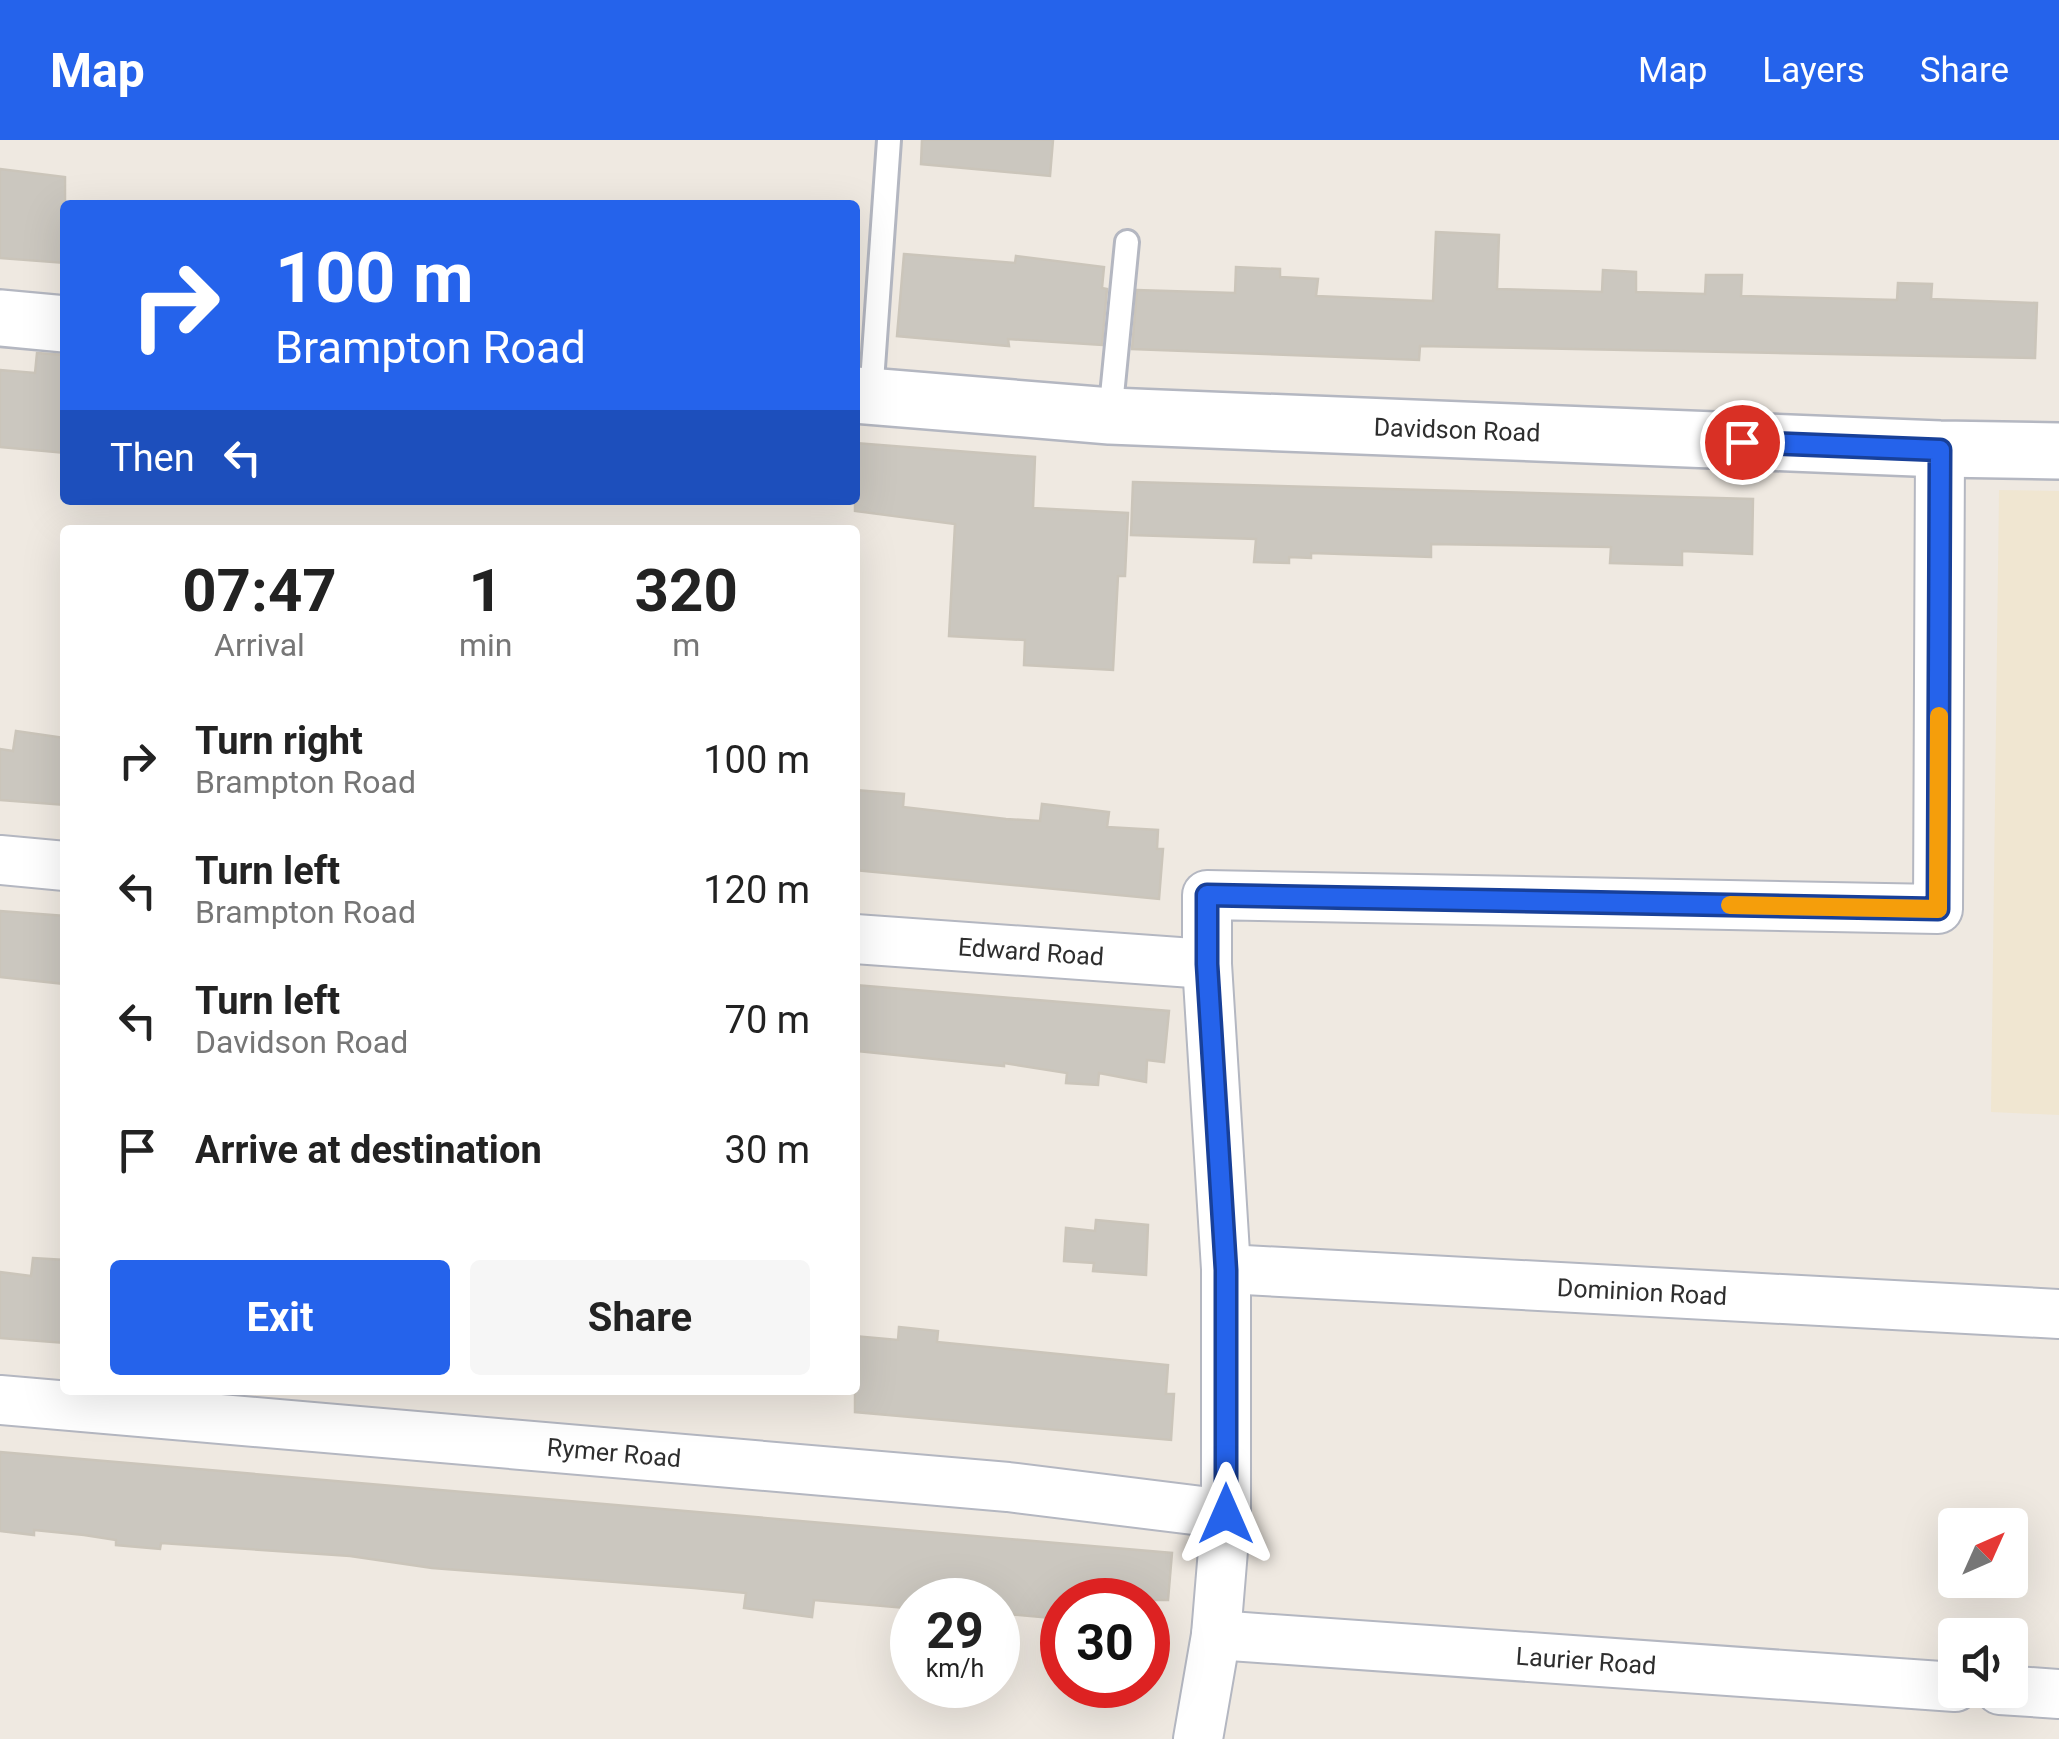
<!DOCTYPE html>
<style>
:root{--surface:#fff;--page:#f6f6f6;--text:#222;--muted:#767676;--accent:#2563eb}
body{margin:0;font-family:Roboto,sans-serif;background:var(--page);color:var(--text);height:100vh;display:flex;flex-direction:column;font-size:38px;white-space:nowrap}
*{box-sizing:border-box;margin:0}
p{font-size:32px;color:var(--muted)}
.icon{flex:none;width:55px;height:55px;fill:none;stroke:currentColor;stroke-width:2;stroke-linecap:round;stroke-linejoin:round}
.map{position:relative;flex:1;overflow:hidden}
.sheet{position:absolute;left:60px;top:385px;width:800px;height:870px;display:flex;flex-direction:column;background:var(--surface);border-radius:10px;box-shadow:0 10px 40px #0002}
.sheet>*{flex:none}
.banner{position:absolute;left:60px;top:60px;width:800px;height:305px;border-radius:10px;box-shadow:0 10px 40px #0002;background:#2563eb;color:#fff;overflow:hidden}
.needle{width:65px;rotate:45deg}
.tools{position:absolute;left:1938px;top:1368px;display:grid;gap:20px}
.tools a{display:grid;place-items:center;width:90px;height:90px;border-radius:10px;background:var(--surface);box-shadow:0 10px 40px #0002;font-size:50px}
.speed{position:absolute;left:890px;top:1438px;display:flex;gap:20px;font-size:50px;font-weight:700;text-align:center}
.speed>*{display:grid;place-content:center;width:130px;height:130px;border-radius:50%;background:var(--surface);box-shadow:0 10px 40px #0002;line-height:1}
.speed small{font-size:25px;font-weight:400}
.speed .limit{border:15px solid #d22;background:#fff;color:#111}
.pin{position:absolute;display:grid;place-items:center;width:85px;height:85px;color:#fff;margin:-42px;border:5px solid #fff;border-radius:50%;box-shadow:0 2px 10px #0007}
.me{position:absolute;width:110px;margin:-55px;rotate:0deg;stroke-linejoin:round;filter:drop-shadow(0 0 8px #0008)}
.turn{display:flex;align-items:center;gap:35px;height:210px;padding:0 50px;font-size:45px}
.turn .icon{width:130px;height:130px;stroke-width:2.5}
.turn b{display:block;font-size:70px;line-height:85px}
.then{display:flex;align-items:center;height:95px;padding:0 50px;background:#0003;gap:20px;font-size:38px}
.eta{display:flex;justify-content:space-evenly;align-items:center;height:170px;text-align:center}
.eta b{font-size:60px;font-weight:700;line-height:70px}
.cta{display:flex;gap:20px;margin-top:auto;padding:20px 50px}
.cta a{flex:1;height:115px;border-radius:10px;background:var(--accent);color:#fff;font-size:40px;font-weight:700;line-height:115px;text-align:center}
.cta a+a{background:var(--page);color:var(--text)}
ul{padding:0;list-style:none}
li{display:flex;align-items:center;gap:30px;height:130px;padding:0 50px}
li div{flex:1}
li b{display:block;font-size:38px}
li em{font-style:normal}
header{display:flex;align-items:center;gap:60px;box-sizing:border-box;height:140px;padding:0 50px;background:var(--accent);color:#fff}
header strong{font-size:48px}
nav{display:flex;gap:55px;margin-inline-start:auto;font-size:35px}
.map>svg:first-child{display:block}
.education{fill:#f0e6d1}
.building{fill:#cbc7bf;stroke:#cbc5ba;stroke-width:2.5}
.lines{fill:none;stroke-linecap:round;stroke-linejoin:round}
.service-casing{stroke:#b4b7c1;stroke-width:28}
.minor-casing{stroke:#b4b7c1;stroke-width:52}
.tertiary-casing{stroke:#b4b7c1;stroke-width:60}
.service{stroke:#fff;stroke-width:22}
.minor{stroke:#fff;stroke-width:48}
.tertiary{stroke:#fff;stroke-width:55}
.route-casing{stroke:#184099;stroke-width:25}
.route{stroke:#2563eb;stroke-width:18}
.slow{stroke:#f59e0b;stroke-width:18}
.labels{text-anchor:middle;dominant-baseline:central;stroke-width:8;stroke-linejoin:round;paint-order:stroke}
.street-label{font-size:25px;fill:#2e2e2e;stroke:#fff}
</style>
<header>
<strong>Map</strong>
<nav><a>Map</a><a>Layers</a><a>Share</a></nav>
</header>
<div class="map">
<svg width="2059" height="1599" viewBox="0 0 2059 1599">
<rect width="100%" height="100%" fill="#efe9e1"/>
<polygon class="education" points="1999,350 2059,351 2059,975 1991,972"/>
<g class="building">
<polygon points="922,0 1053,0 1050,36 921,24"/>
<polygon points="0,29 65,37 65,123 0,118"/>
<polygon points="1436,92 1499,95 1497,149 1602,152 1603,130 1636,132 1636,152 1705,154 1706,135 1742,135 1741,156 1897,160 1898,143 1932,144 1931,159 2037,163 2035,218 1420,206 1419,220 1132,209 1137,150 1235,153 1236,127 1280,129 1280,137 1318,139 1316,156 1433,161"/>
<polygon points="904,114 1015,123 1016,116 1104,127 1102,148 1107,149 1102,205 1008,199 1009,206 897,196"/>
<polygon points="37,213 65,215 65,313 0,307 0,230 35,233"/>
<polygon points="855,303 1035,317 1033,368 1128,373 1125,436 1118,436 1113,530 1024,525 1025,500 949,496 955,384 855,371"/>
<polygon points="1133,342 1753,359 1752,414 1682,411 1682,425 1610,423 1611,407 1431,404 1431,417 1311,413 1311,418 1289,417 1289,423 1254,422 1256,399 1131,395"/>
<polygon points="16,591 65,598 65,665 0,660 0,609 13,611"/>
<polygon points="855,650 904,654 903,667 1006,679 1040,681 1042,664 1109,672 1107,687 1158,690 1157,709 1163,709 1159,759 855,730"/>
<polygon points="0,771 65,776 65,844 0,837"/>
<polygon points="855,845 1169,871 1164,922 1147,920 1146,942 1099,933 1098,945 1066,943 1067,933 1004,923 1004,926 858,911"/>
<polygon points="1096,1080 1148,1085 1146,1135 1093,1131 1094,1123 1064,1121 1066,1088 1095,1091"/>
<polygon points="33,1118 65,1120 65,1203 0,1198 0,1132 31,1136"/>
<polygon points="899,1187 938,1191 937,1202 1168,1225 1166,1254 1174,1254 1171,1300 855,1272 855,1196 898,1200"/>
<polygon points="0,1312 1172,1413 1168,1460 1062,1460 1062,1479 998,1473 998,1460 906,1460 905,1468 814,1460 812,1477 744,1468 746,1453 694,1448 432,1428 350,1416 161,1403 160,1409 116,1405 116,1400 84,1395 34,1390 34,1395 0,1391"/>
</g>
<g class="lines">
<g class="service-casing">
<g id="service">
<polyline points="871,256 889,0"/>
<polyline points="1110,276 1127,102"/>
</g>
</g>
<g class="minor-casing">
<g id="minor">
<polyline points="0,720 65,726"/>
<polyline points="855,799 1207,824"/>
<polyline points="1226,1129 2059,1174"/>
<polyline points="0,1260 1008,1347 1226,1374"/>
<polyline points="1216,1495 1955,1547"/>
<polyline points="2000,1550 2059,1554"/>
<polyline points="1198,1599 1216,1495 1226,1374 1226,1129 1207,824 1207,755 1938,769 1940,309"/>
</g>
</g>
<g class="tertiary-casing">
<g id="tertiary">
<polyline points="0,178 65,184"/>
<polyline points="855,255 1110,276 1940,309 2059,311"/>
</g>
</g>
<use href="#service" class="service"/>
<use href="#minor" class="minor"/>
<use href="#tertiary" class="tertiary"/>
</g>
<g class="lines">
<g class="route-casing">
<polyline id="route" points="1226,1374 1226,1130 1207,824 1207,755 1938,769 1940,310 1742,302"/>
</g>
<use href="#route" class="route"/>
<polyline class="slow" points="1730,765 1938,769 1939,576"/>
</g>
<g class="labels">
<g class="street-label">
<text transform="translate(1457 290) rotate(2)">Davidson Road</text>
<text transform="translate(1031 812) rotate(4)">Edward Road</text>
<text transform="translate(1642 1152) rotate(3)">Dominion Road</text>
<text transform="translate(614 1313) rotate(5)">Rymer Road</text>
<text transform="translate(1586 1521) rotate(4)">Laurier Road</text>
</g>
</g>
</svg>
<div class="tools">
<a><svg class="needle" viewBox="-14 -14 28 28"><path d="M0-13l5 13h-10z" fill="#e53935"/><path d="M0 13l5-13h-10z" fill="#767676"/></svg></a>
<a><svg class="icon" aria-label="sound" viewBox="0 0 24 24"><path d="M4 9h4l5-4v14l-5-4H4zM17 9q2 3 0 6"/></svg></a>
</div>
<div class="speed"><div>29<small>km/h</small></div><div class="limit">30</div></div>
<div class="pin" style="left:1742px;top:302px;background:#d93025"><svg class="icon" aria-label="arrive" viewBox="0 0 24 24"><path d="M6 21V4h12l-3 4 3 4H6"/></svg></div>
<svg class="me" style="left:1226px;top:1374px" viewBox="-20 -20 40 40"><path d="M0-17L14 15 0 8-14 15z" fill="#2563eb" stroke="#fff" stroke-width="4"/></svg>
<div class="banner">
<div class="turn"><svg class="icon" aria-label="right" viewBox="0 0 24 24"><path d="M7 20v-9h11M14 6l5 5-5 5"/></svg><div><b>100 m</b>Brampton Road</div></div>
<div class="then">Then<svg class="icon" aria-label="left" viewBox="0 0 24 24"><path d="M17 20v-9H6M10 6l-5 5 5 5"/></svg></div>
</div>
<section class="sheet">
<div class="eta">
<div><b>07:47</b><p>Arrival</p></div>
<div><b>1</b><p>min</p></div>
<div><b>320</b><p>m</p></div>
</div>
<ul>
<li><svg class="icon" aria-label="right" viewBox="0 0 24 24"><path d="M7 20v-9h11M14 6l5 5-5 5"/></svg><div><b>Turn right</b><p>Brampton Road</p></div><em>100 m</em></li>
<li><svg class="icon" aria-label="left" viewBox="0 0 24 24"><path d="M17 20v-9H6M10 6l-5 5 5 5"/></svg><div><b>Turn left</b><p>Brampton Road</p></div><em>120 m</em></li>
<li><svg class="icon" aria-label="left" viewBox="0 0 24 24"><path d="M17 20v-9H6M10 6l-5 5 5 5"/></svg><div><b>Turn left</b><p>Davidson Road</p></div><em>70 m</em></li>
<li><svg class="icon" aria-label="arrive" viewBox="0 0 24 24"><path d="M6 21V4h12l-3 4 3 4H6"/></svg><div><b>Arrive at destination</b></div><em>30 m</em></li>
</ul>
<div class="cta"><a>Exit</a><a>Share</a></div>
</section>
</div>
